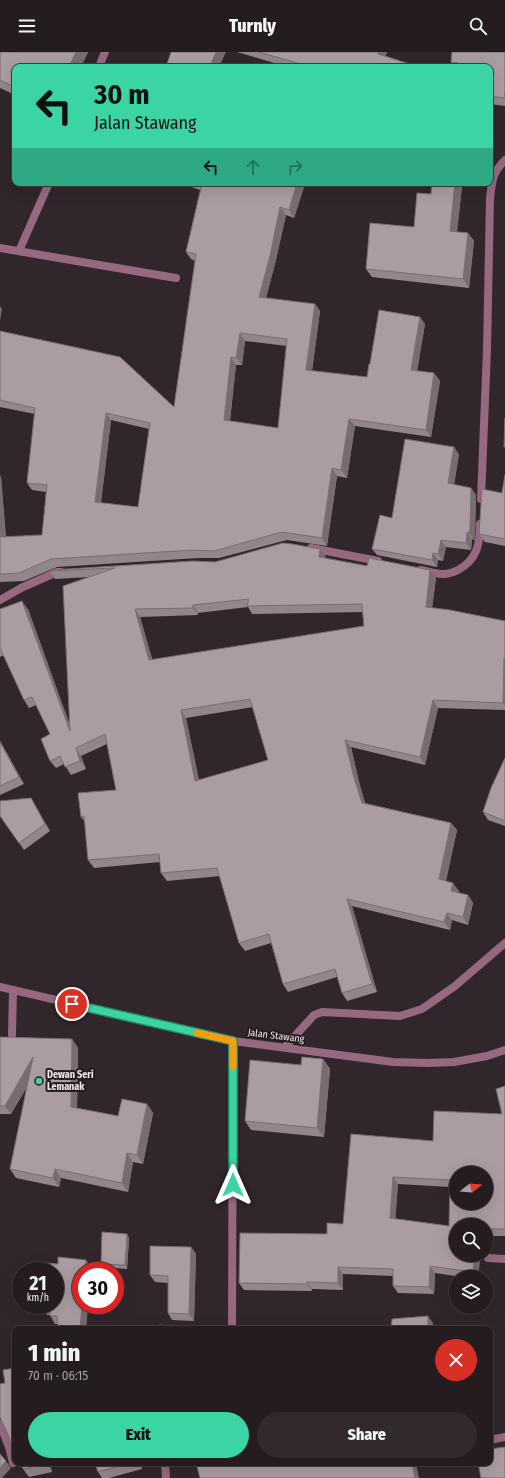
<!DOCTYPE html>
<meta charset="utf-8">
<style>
:root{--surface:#251c20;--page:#31292d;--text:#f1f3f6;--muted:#a3a1a5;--line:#423a3e;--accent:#3ad4a5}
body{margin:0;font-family:"Fira Sans Condensed",sans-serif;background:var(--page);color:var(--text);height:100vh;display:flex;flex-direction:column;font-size:15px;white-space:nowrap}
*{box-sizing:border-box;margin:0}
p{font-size:13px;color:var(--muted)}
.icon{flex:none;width:22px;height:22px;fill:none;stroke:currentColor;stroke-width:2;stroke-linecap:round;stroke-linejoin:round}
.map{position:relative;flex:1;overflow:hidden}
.drawer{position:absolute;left:12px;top:1274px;width:481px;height:140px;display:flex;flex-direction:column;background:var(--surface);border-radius:8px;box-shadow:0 4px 16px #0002,0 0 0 1px var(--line)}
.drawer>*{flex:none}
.top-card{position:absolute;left:12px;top:12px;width:481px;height:122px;border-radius:8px;box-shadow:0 4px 16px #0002,0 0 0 1px var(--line);background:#3ad4a5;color:#111;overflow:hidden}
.needle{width:26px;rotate:73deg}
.tools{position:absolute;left:449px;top:1114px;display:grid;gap:8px}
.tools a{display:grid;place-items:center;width:44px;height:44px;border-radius:50%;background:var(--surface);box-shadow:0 4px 16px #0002,0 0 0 1px var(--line);font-size:20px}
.speed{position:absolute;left:12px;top:1210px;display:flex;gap:8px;font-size:20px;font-weight:700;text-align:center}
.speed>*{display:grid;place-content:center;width:52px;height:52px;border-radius:50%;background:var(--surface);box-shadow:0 4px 16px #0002,0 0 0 1px var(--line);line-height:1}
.speed small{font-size:10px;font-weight:400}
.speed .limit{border:6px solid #d22;background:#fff;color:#111}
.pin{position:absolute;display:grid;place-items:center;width:34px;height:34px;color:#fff;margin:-17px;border:2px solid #fff;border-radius:50%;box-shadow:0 1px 4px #0007}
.me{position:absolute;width:44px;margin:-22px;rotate:0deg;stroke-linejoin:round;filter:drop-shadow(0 0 3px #0008)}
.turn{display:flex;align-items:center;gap:14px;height:84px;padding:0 16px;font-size:18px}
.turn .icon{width:52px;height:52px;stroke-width:2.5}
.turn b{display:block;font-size:28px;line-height:34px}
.lanes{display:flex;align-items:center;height:38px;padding:0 16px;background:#0003;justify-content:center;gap:20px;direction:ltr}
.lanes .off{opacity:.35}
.round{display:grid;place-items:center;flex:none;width:42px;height:42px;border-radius:21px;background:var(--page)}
.summary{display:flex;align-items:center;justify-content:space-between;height:68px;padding:0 16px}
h1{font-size:24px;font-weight:800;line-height:30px}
.primary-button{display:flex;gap:8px;margin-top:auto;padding:8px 16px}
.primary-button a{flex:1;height:46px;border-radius:24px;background:var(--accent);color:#111;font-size:16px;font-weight:800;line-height:46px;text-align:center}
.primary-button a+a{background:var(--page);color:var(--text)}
header{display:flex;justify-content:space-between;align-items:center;height:52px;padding:0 16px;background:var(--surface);font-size:18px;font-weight:800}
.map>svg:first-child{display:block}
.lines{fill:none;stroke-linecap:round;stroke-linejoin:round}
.service{stroke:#966980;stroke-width:8}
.minor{stroke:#966980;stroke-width:8}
.wall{fill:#92868b;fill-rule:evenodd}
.shaded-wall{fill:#776d71}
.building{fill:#aa9ca2;stroke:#776d71;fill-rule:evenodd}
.route-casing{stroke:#268a6b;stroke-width:10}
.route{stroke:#3ad4a5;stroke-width:7}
.slow{stroke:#f59e0b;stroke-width:7}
.poi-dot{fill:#3ad4a5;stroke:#271c21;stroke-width:1.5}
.labels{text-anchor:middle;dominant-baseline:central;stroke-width:4;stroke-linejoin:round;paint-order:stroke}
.street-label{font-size:10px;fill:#f3ebee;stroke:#271c21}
.poi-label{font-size:10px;font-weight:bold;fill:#f3ebee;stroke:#271c21;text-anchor:start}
</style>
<header><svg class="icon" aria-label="menu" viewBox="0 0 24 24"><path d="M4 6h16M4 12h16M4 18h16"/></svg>Turnly<svg class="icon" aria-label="search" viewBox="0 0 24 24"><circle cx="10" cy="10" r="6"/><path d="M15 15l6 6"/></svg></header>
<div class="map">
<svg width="505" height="1426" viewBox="0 0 505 1426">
<rect width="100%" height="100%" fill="#31262b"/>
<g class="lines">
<g class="service">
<polyline points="12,983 13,938"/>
<polyline points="488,1206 505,1207"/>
<polyline points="0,1372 9,1395 13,1411"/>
</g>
<g class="minor">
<polyline points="99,15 105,0"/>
<polyline points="0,196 176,226"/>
<polyline points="19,199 49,131"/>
<path d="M481 447 487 298 490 147C492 129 492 121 505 108"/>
<polyline points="311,496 378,509"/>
<path d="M421 518C428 519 436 522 443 522 448 522 454 520 458 518 477 508 480 492 480 472"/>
<polyline points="0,548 21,536 57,520 61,520"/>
<polyline points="0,935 233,989 393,1010 428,1011 454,1010 487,1004 505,998"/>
<polyline points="285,995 314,963 322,960 400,964 422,957 455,934 505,891"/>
<polyline points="232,1277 233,989"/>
<polyline points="490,1388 505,1385"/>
<polyline points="165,1411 166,1426"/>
</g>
</g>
<g class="wall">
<polygon points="0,0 88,0 81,15 15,15 15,43 0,36"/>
<polygon points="237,0 387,0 385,4 417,15 288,15"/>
<polygon points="505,0 505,54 490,52 490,15 454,15 451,10"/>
<path d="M180 131H301L304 135 294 166 286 163 275 212 266 246 315 252 320 259 312 319 367 325 370 312 425 272 417 319 434 321 440 329 431 385 355 374 347 426 337 424 327 494 287 488 219 506H198L57 515 24 529 0 530V424L1 425 6 485 42 483 46 440 32 438 27 431 35 362 0 355V279L174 355 195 209 191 207 186 200 200 138ZM245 289 287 294 278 376 230 369 236 313H242ZM111 368 149 377 138 455 101 451Z"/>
<polygon points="432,131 459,131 462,135 457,180 468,181 474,189 469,236 372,225 366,217 414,175 431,142"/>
<polygon points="459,402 454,433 471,436 476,443 475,484 474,488 472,487 471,498 446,495 443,509 438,508 437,515 377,503 372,497 392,466"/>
<polygon points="505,423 505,494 485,490 479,482 502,441"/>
<path d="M326 505 325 506 436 526 432 556 505 569V658L438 656 425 713 351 695 359 730 365 751 451 771 457 778 446 829 459 839 458 841 468 843 473 851 468 873 452 868 450 878 352 854 377 940 347 949 342 941 337 925 288 940 283 932 271 891 245 899 239 891 220 824 167 829 161 821 160 810 94 816 88 808 85 770 81 765 116 738 107 692 81 704 86 717 71 723 64 712 56 716 50 709V682L36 653 29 656 24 648 4 603 0 605V557H28L69 671 89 525 55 527 50 519 215 510ZM248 555 252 562 362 560 364 574 152 608 140 565 198 563V561ZM253 655 268 708 199 728 186 666Z"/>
<polygon points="0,689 24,732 0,743"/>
<polygon points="505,706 505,774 488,768 483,760"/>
<polygon points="31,746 35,753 50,779 24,798 0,764"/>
<polygon points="0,985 72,987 78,996 77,1056 118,1064 147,1052 153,1061 143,1112 133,1110 128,1140 61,1126 59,1135 16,1126 10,1117 27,1035 11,1062 0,1062"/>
<polygon points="323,1007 330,1017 324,1085 251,1078 245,1069 301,1013"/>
<path d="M505 1034V1184H486V1173H456L478 1225H462L435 1221 434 1242 398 1241 393 1234V1224L343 1222V1238L312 1237V1239L244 1238 239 1231 327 1182 343 1172 433 1089 502 1062ZM398 1132 450 1135 449 1174 395 1167Z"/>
<polygon points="127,1182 129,1186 127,1217 103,1215 101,1212"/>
<polygon points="191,1195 196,1202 194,1269 172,1268 168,1261 168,1231 155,1230 150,1223"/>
<polygon points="86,1208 91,1216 91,1219 81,1219 88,1253 86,1277 58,1277 58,1272 55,1272 50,1263 47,1263 41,1255 58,1212"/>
<polygon points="50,1411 52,1420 29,1425 23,1417"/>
<polygon points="95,1411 141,1411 142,1417 109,1426 102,1426 98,1420"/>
</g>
<g class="shaded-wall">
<polygon points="76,0 88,0 81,15 69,15"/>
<polygon points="216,0 226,0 219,15 210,15"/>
<polygon points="379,0 387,0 384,10 378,2"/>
<polygon points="297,131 301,131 304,135 294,166 289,158"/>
<polygon points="455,131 459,131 462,135 456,187 450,179"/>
<polygon points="280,155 286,163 275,212 264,252 259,245"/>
<polygon points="468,181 474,189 469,236 463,227"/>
<polygon points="315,252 320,259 311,326 306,318"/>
<polygon points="0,254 2,257 0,269"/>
<polygon points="420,265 425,272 416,326 411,318"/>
<polygon points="240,281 245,289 242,313 236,306"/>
<polygon points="231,305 236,313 229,375 224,368"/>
<polygon points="434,321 440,329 431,385 426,378"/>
<polygon points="106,361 111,368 100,458 95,450"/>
<polygon points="349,367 355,374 347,426 341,418"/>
<polygon points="454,395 459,402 453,438 448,431"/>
<polygon points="332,416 337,424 327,494 322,486"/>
<polygon points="0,424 1,425 6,493 1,485 0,473"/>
<polygon points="471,436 476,443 475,484 474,488 469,481"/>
<polygon points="467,480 472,487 471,498 466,491"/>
<polygon points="441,488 446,495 443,509 438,502"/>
<polygon points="320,497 326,505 324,513 319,505"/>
<polygon points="433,501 438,508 437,515 432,508"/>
<polygon points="430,518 436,526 431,563 426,555"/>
<polygon points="22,549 28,557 75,687 70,679"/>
<polygon points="193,553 198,561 198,563 193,556"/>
<polygon points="135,557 140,565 155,616 149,608"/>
<polygon points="504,606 505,607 505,654 503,651"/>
<polygon points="433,648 438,656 425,713 420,705"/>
<polygon points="181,658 186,666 200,736 195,729"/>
<polygon points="345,688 351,695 359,730 367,758 362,751 353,722"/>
<polygon points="0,689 24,732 19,725 0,690"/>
<polygon points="76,696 81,704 86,717 80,709"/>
<polygon points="31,746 35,753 50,779 45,772"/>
<polygon points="451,771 457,778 444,835 439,827"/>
<polygon points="453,831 459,839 457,847 451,839"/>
<polygon points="468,843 473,851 468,873 463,865"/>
<polygon points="347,847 352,854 377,940 372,932"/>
<polygon points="447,861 452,868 450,878 444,870"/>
<polygon points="72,987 78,996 77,1063 71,1055"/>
<polygon points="33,1005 39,1014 11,1062 5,1054"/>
<polygon points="323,1007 330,1017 324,1085 317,1076"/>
<polygon points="147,1052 153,1061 143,1112 137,1103"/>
<polygon points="127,1101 133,1110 128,1140 122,1131"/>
<polygon points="55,1117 61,1126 59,1135 53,1126"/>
<polygon points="393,1125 398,1132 395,1174 390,1166"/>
<polygon points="127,1182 129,1186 127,1217 125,1213"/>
<polygon points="191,1195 196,1202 194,1269 189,1262"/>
<polygon points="475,1203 481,1203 478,1225 476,1225 473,1220"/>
<polygon points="86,1208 91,1216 91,1219 85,1219"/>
<polygon points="430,1214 435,1221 434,1242 429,1235"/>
<polygon points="338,1215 343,1222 343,1238 338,1231"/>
<polygon points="307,1230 312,1237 312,1239 307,1232"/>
<polygon points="82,1253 88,1253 86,1277 80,1277"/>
<polygon points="428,1264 433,1271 433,1277 428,1277"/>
<polygon points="15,1398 15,1404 12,1400"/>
<polygon points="6,1409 11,1416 2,1426 0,1426 0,1416"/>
<polygon points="46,1411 50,1411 52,1420 47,1412"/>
<polygon points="138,1411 141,1411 142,1417"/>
<polygon points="412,1411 416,1411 419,1426 415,1426"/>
</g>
<g class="building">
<polygon points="0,0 76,0 69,15 15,15 15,35 0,28"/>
<polygon points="171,0 216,0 210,15 166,15"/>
<polygon points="259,0 379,0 378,2 416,14 416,15 311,15"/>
<polygon points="452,0 505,0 505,40 504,46 490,44 490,15 457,15 458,11 451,10"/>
<path d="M198 131H297L289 158 280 155 270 204 259 245 315 252 306 318 367 325 369 312H370L379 258 420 265 411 318 434 321 426 378 349 367 341 418 332 416 322 486 282 480 214 499 192 498 51 507 19 521 0 522V473L1 485 42 483 47 433 27 431 35 356 0 348V279L120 305 174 355 196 202 186 200 202 132ZM240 281 287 287 278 376 224 368 231 305 236 306ZM106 361 150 371 138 455 95 450Z"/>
<polygon points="432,131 455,131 450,179 468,181 463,227 366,217 370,171 414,175 417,141 431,142"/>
<polygon points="505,366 505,395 504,395"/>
<polygon points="405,387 454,395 448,431 471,436 470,477 469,481 467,480 466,491 441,488 438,502 433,501 432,508 372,497 380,463 392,466"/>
<polygon points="505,423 505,487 479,482 482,437 502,441"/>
<path d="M283 491 292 492 320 497 319 505 367 514 369 506 430 518 426 555 450 558 505 569V607L504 606 503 651 433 648 420 705 345 688 353 722 362 751 451 771 439 827 453 831 451 839 468 843 463 865 447 861 444 870 347 847 372 932 342 941 335 917 283 932 269 882 239 891 217 816 161 821 159 802 88 808 84 764 81 765 78 741 116 738 105 682 76 696 80 709 65 715 60 704 50 709 41 687 50 682 32 645 24 648 0 596V557L22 549 70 679 63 534 115 516 50 519 53 518 193 509 215 510ZM249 547 247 554 362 552 364 574 149 608 135 557 193 556V553ZM250 647 268 708 195 729 181 658Z"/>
<polygon points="0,690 19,725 0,734"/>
<polygon points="505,706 505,769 483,760 491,736"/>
<polygon points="31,746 45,772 19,791 0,764 0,749"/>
<polygon points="0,985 72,987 71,1055 118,1064 122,1047 147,1052 137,1103 127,1101 122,1131 55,1117 53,1126 10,1117 33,1005 5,1054 0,1054"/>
<polygon points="302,1005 323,1007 317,1076 245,1069 250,1008 301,1013"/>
<path d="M505 1034V1177H486V1173H456V1203H475L473 1220 430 1214 429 1235 393 1234V1217L338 1215V1231L307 1230V1232L239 1231 240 1181 327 1182V1171L343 1172 351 1082 433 1089 434 1059 502 1062 496 1037ZM456 1121H486V1151H456ZM393 1125 450 1128 449 1174 390 1166Z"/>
<polygon points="102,1180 127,1182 125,1213 101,1212"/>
<polygon points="150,1194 191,1195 189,1262 168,1261 168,1224 150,1223"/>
<polygon points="58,1205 86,1208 85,1219 81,1219 81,1253 82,1253 80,1277 58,1277 57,1264 50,1264 50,1256 41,1255 42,1253 55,1253 55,1219 45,1219 45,1211 58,1212"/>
<polygon points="428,1264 428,1277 391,1277 392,1267"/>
<polygon points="162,1273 162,1277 110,1277"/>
<polygon points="298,1274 298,1277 255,1277"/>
<polygon points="15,1316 15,1398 12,1400 9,1385 0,1365 0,1332 5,1331 3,1318"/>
<polygon points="505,1395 505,1426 481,1426 478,1411 490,1411 490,1397"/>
<polygon points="0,1402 6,1409 0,1416"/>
<polygon points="22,1411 46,1411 47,1412 23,1417"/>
<polygon points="95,1411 129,1411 98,1420"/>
<polygon points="196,1411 412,1411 415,1426 200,1426"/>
</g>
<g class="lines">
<g class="route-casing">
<polyline id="route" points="72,952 233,989 233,1133"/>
</g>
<use href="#route" class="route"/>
<polyline class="slow" points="197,981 233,989 233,1014"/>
</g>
<circle class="poi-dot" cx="39" cy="1029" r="4"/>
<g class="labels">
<g class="street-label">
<text transform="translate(276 984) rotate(7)">Jalan Stawang</text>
</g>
<g class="poi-label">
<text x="47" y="1023">Dewan Seri<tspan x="47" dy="12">Lemanak</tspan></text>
</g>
</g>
</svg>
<div class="tools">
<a><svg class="needle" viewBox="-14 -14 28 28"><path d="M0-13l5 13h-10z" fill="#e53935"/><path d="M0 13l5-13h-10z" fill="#a3a1a5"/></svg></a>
<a><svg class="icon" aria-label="search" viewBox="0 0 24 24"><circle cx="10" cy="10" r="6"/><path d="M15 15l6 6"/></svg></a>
<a><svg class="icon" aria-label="layers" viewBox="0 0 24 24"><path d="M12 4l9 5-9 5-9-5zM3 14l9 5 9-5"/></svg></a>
</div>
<div class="speed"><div>21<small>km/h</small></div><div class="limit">30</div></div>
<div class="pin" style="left:72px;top:952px;background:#d93025"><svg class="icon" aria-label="arrive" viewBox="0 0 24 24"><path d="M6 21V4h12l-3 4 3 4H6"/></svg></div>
<svg class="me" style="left:233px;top:1133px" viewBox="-20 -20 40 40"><path d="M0-17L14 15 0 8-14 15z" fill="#3ad4a5" stroke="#fff" stroke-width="4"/></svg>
<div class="top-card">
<div class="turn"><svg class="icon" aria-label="left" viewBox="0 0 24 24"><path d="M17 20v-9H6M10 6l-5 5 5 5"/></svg><div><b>30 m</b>Jalan Stawang</div></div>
<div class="lanes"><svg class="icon" aria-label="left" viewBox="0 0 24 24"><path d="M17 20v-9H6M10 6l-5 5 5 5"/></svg><svg class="icon off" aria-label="ahead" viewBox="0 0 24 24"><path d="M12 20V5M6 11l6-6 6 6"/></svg><svg class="icon off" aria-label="right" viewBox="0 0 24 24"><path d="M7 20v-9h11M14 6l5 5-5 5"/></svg></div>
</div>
<section class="drawer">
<div class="summary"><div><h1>1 min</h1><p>70 m · 06:15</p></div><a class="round" style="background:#d93025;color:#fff"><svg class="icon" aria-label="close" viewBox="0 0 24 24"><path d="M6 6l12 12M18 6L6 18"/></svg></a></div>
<div class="primary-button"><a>Exit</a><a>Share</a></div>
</section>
</div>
